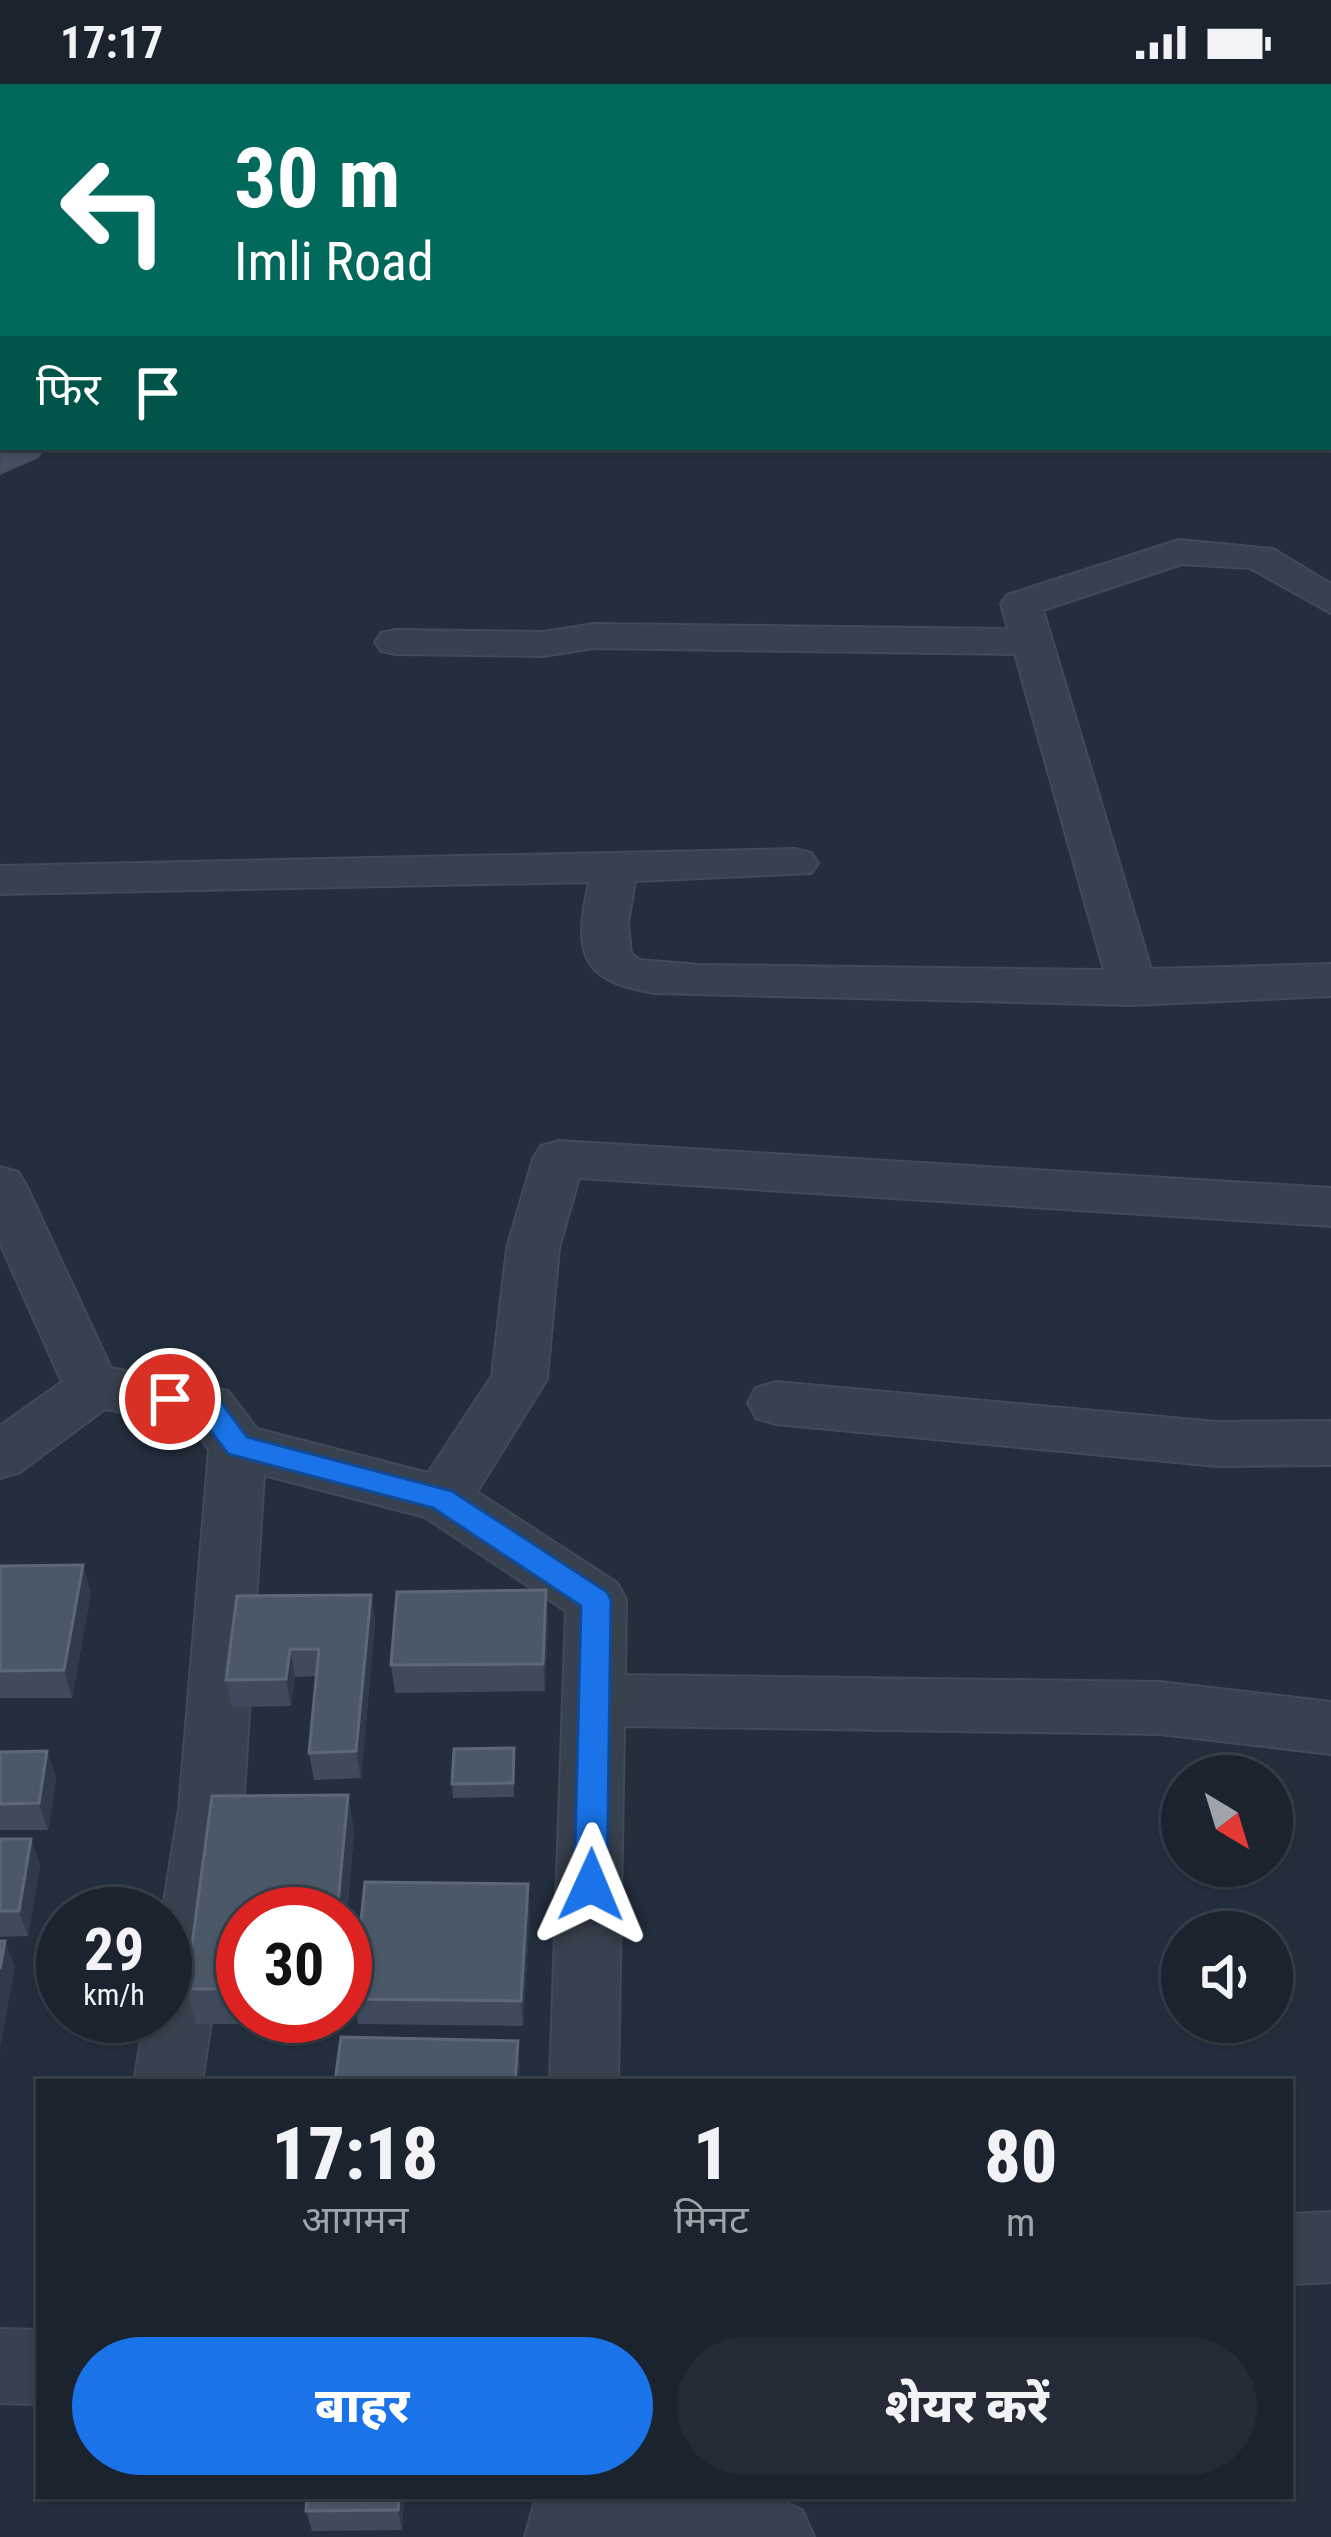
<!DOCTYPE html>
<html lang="hi">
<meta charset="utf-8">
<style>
:root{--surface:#1b232e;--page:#242b36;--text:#f1f3f6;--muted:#a0a4aa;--line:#39404a;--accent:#1a73e8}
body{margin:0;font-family:"Roboto Condensed","Noto Sans Devanagari",sans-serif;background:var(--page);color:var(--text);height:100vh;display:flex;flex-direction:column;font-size:45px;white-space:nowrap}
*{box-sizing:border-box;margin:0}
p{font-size:39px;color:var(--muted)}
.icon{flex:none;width:66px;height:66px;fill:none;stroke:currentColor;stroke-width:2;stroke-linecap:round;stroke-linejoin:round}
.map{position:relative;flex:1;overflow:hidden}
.drawer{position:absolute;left:36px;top:1995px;width:1257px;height:420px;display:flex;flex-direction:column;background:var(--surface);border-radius:0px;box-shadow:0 3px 9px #0004,0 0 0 3px var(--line)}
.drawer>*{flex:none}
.guide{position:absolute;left:0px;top:0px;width:1332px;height:366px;box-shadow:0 3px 9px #0004,0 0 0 3px var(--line);background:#00695c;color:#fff;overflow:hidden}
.needle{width:78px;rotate:142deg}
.fabs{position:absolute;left:1161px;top:1671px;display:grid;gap:24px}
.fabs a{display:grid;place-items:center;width:132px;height:132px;border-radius:50%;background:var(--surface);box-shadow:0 3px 9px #0004,0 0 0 3px var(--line);font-size:60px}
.speed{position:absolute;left:36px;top:1803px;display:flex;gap:24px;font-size:60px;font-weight:700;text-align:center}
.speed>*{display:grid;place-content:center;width:156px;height:156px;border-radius:50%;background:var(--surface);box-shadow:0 3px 9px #0004,0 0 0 3px var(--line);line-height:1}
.speed small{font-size:30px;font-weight:400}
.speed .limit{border:18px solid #d22;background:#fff;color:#111}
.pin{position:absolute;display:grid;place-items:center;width:102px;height:102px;color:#fff;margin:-51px;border:6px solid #fff;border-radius:50%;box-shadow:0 3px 12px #0007}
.me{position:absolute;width:132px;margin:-66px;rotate:1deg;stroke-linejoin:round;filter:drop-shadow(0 0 9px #0008)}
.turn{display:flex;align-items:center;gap:42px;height:252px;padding:0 36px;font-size:54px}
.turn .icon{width:156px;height:156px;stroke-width:2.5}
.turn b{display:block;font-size:84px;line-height:102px}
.then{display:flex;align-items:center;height:114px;padding:0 36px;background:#0003;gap:24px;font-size:45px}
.eta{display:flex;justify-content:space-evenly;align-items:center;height:204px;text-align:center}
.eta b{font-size:72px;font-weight:800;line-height:84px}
.cta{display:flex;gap:24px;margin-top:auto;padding:24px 36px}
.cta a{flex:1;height:138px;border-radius:72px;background:var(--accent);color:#fff;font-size:48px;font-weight:800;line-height:138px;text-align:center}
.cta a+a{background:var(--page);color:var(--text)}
.status{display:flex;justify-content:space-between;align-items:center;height:84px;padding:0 60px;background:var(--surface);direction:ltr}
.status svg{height:33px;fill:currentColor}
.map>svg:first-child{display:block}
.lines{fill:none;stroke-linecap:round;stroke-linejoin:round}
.street-casing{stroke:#414a57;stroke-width:4}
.secondary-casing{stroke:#414a57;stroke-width:4}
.street{fill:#38414e;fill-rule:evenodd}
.secondary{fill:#465061;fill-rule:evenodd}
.wall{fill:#3f4b5c}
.shaded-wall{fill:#2f3b4b}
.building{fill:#4b5868;stroke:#5c6777;stroke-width:3}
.route{fill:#1a73e8;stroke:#114b97;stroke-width:3}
</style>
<div class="status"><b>17:17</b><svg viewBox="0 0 49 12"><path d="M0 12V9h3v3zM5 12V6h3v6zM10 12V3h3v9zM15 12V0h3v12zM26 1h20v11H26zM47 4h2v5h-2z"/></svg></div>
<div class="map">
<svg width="1331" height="2453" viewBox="0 0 1331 2453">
<rect width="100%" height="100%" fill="#242f3e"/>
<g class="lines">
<g class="street-casing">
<g id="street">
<rect x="0" y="16" width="3" height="18"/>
<rect x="0" y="171" width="3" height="20"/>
<path d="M1179 456 1273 465 1331 500V529L1250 484 1182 480 1043 526 1151 885 1331 880V912L1133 921 654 909C578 897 574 867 589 798L0 810V782L795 765 811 769 818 779 811 789 635 797 628 839 631 870 640 876 700 881 1104 886 1015 570 594 564 543 572 396 570 381 567 375 558 381 549 396 546 543 548 594 540 1008 545 1001 520 1007 511Z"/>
<polygon points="559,1057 1331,1104 1331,1142 579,1094 559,1164 547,1295 477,1408 617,1499 626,1516 625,1591 1160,1598 1331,1618 1331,1670 1160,1650 624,1642 618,1998 550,1998 566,1527 425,1433 264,1391 243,1725 202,1998 134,1998 145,1932 165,1932 162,1830 179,1725 209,1366 191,1340 105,1325 20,1388 0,1394 0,1342 62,1298 0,1159 0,1083 18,1088 26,1101 111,1284 228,1307 257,1345 428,1389 492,1292 507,1164 533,1075 541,1062"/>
<polygon points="776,1298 1217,1338 1331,1337 1331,1381 1217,1382 776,1340 756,1334 748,1319 756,1304"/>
<polygon points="1331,2128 1331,2198 1290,2200 1290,2130"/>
<polygon points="0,2245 39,2246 39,2320 0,2319"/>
<polygon points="553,2412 775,2414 802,2426 814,2453 525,2453 534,2420"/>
</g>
</g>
<g class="secondary-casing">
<g id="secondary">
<polygon points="532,0 570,0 530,3"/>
<rect x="0" y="84" width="3" height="24"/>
<rect x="1329" y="100" width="2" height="24"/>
<polygon points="3,354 3,363 44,363 37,373 0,389"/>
</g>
</g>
<use href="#street" class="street"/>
<use href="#secondary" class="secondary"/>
</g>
<g class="wall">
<polygon points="0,0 58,0 57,3 3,3 3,22 0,21"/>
<polygon points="0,1482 91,1508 72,1614 0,1614"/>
<polygon points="371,1511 375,1538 361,1694 314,1696 309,1669 317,1592 295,1593 291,1622 232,1623 226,1596"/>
<polygon points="548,1534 545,1607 395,1609 391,1581"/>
<polygon points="514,1664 514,1713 453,1714 452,1700"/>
<polygon points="47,1667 56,1694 48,1746 0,1746 0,1668"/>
<polygon points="348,1711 354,1748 345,1853 345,1830 243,1830 243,1932 338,1932 337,1940 196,1940 186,1905 212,1712"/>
<polygon points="0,1755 31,1755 40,1781 28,1852 0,1853"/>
<polygon points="530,1826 523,1942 358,1940 353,1915"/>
<polygon points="307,2412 404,2412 402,2446 312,2447 306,2427"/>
</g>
<g class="shaded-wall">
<polygon points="40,0 58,0 59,1 57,3 41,3"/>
<polygon points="83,1481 91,1508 72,1614 64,1586"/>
<polygon points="546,1506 548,1534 545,1607 543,1580"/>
<polygon points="371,1511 375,1538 361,1694 356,1667"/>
<polygon points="290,1565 295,1593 291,1622 286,1595"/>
<polygon points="47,1667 56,1694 48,1746 39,1719"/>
<polygon points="348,1711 354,1748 345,1853 345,1830 337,1830"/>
<polygon points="31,1755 40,1781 28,1852 19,1827"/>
<polygon points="528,1800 530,1826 523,1942 521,1917"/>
<polygon points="5,1857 15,1883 0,1965 0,1885"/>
<polygon points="518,1957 520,1981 519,1998 515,1998"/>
<polygon points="399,2412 404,2412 402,2446 398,2426"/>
</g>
<g class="building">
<polygon points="83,1481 64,1586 0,1587 0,1482"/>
<polygon points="546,1506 543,1580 391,1581 397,1508"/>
<polygon points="371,1511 356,1667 309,1669 319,1565 290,1565 286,1595 226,1596 237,1512"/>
<polygon points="514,1664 513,1699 452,1700 454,1665"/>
<polygon points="47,1667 39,1719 0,1720 0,1668"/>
<polygon points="348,1711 337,1830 243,1830 243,1905 186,1905 212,1712"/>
<polygon points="0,1755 31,1755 19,1827 0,1827"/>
<polygon points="365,1798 528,1800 521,1917 353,1915"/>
<polygon points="0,1857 5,1857 0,1885"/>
<polygon points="341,1953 518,1957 515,1998 335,1998"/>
<polygon points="307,2412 399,2412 398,2426 306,2427"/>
</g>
<polygon class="route" points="170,1304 218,1314 247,1353 452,1407 607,1508 611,1516 607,1801 602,1812 591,1816 579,1812 574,1801 581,1522 433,1424 228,1370 199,1331 160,1323 155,1315"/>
</svg>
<div class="fabs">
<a><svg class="needle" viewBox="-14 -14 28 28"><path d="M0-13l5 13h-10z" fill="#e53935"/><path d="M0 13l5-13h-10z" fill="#a0a4aa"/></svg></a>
<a><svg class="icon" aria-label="sound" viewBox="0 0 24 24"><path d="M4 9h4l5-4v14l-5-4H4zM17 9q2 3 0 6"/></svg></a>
</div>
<div class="speed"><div>29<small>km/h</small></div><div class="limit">30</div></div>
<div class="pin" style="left:170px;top:1315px;background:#d93025"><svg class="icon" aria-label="arrive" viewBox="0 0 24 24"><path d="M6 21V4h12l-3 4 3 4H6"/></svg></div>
<svg class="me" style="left:591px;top:1801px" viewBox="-20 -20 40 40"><path d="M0-17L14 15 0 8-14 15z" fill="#1a73e8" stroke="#fff" stroke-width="4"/></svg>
<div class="guide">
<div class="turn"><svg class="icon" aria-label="left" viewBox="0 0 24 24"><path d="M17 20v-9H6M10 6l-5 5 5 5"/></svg><div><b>30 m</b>Imli Road</div></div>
<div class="then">फिर<svg class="icon" aria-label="arrive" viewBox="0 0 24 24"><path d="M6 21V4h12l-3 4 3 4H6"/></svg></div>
</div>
<section class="drawer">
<div class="eta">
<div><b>17:18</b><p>आगमन</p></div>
<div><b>1</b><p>मिनट</p></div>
<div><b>80</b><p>m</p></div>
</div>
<div class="cta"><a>बाहर</a><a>शेयर करें</a></div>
</section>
</div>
